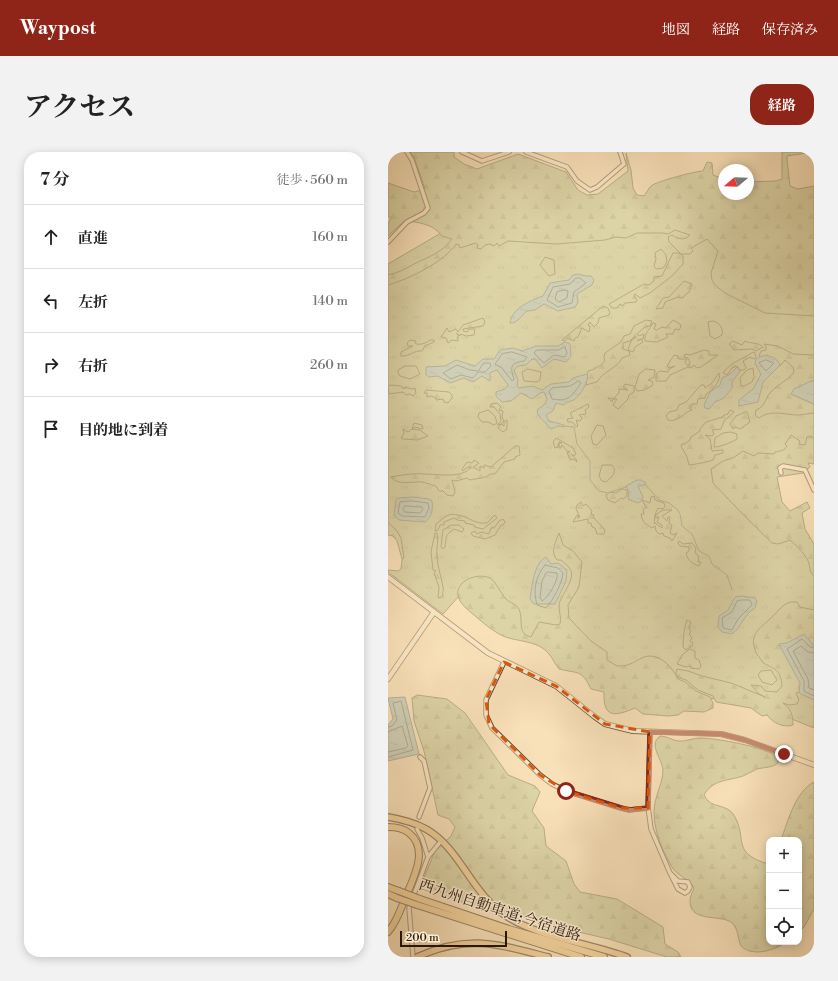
<!DOCTYPE html>
<html lang="ja">
<head>
<meta charset="utf-8">
<style>
	body { margin:0; font-family:"Libre Bodoni","Noto Serif JP",serif; background:#f2f2f2; color:#222 }
	.controls { position:absolute; right:12px; bottom:12px; display:grid; overflow:hidden; border-radius:8px; box-shadow:0 2px 10px #0003 }
	.controls button { width:36px; height:36px; display:grid; place-items:center; padding:0; border:0; border-bottom:1px solid #e0e0e0; background:#fff; color:#222; font:20px sans-serif }
	.compass { position:absolute; left:330px; top:12px; width:36px; height:36px; border-radius:50%; background:#fff; box-shadow:0 2px 10px #0003; rotate:251deg }
	.scale { position:absolute; left:12px; bottom:10px; width:107px; box-sizing:border-box; padding-left:4px; border:2px solid #2a1906; border-top:0; font-size:11px; line-height:14px; white-space:nowrap; color:#2a1906; -webkit-text-stroke:3px #faebd1; paint-order:stroke }
	.stop { position:absolute; width:12px; height:12px; margin:-9px; border:3px solid #8f2418; border-radius:50%; background:#fff }
	.stop.end { background:#8f2418; border-color:#fff; box-shadow:0 1px 4px #0008 }
	.list { margin:0; padding:0; list-style:none }
	h2 { display:flex; justify-content:space-between; align-items:center; height:52px; margin:0; padding:0 16px; font-size:17px }
	h2 small { font-size:13px; font-weight:400; color:#767676 }
	.list li { display:grid; grid-template-columns:26px 1fr auto; gap:12px; align-items:center; box-sizing:border-box; height:64px; padding:0 16px; border-top:1px solid #e0e0e0 }
	.list b { display:block; font-size:15px; white-space:nowrap }
	.list em { font-size:13px; font-style:normal; color:#767676 }
	.icon { flex:none; width:22px; height:22px; fill:none; stroke:currentColor; stroke-width:2; stroke-linecap:round; stroke-linejoin:round }
	.map { position:relative; flex:none; width:426px; height:805px; overflow:hidden; border-radius:16px }
	header { display:flex; align-items:center; gap:24px; box-sizing:border-box; height:56px; padding:0 20px; background:#8f2418; color:#fff }
	header strong { font-size:19px }
	nav { display:flex; gap:22px; margin-inline-start:auto; font-size:14px }
	.intro { display:flex; align-items:center; justify-content:space-between; box-sizing:border-box; height:96px; padding:0 24px }
	h1 { margin:0; font-size:28px }
	.button { padding:10px 18px; border-radius:16px; background:#8f2418; color:#fff; font-size:14px; font-weight:700 }
	main { display:flex; gap:24px; padding:0 24px }
	aside { flex:1; background:#fff; border-radius:16px; box-shadow:0 2px 10px #0003 }
	.map>svg:first-child { display:block }
	.grass { fill:url(#grass-tufts); stroke:#726e4c }
	.forest { fill:url(#forest-firs); stroke:#726e4c }
	.park { fill:#bac391; stroke:#726e4c }
	.water { fill:url(#water-ripples); stroke:#707b6f }
	.lines { fill:none; stroke-linecap:round; stroke-linejoin:round }
	.shore { stroke:#646a5e; stroke-width:1 }
	.stream { stroke:#707b6f; stroke-width:1 }
	.minor-casing { stroke:#5e4b32; stroke-width:5.5 }
	.tertiary-casing { stroke:#5e4b32; stroke-width:6 }
	.trunk-casing { stroke:#2a1906; stroke-width:8 }
	.motorway-casing { stroke:#2a1906; stroke-width:8 }
	.minor { stroke:#faebd1; stroke-width:3.5 }
	.tertiary { stroke:#faebd1; stroke-width:4.5 }
	.trunk { stroke:#ecc07c; stroke-width:5.5 }
	.motorway { stroke:#ecc07c; stroke-width:6 }
	.motorway-bridge-casing { stroke:#2a1906; stroke-width:8; stroke-linecap:butt }
	.motorway-bridge { stroke:#ecc07c; stroke-width:6 }
	.route { stroke:#8f2418; stroke-width:5 }
	.marked { fill:none; stroke:#de560c; stroke-width:3; stroke-dasharray:8 5; stroke-linejoin:round }
	.labels { text-anchor:middle; stroke-width:3; stroke-linejoin:round; paint-order:stroke }
	.street-label { font-size:15px; fill:#2a1906; stroke:#faebd1 }
</style>
</head>
<body>
<header>
<strong>Waypost</strong>
<nav><a>地図</a><a>経路</a><a>保存済み</a></nav>
</header>
<div class="intro"><h1>アクセス</h1><a class="button">経路</a></div>
<main>
<aside>
<h2>7 分<small>徒歩 · 560 m</small></h2>
<ul class="list">
<li><svg class="icon" aria-label="ahead" viewBox="0 0 24 24"><path d="M12 20V5M6 11l6-6 6 6"/></svg><div><b>直進</b></div><em>160 m</em></li>
<li><svg class="icon" aria-label="left" viewBox="0 0 24 24"><path d="M17 20v-9H6M10 6l-5 5 5 5"/></svg><div><b>左折</b></div><em>140 m</em></li>
<li><svg class="icon" aria-label="right" viewBox="0 0 24 24"><path d="M7 20v-9h11M14 6l5 5-5 5"/></svg><div><b>右折</b></div><em>260 m</em></li>
<li><svg class="icon" aria-label="arrive" viewBox="0 0 24 24"><path d="M6 21V4h12l-3 4 3 4H6"/></svg><div><b>目的地に到着</b></div></li>
</ul>
</aside>
<div class="map">
<svg width="426" height="805" viewBox="0 0 426 805">
	<defs>
		<pattern id="grass-tufts" width="24" height="20" patternUnits="userSpaceOnUse"><rect width="24" height="20" fill="#bac391"/><path d="M3 7l-1-3M5 7V3M7 7l1-3M15 17l-1-3M17 17v-4M19 17l1-3" fill="none" stroke="#a0a77c"/></pattern>
		<pattern id="forest-firs" width="22" height="20" patternUnits="userSpaceOnUse"><rect width="22" height="20" fill="#bac391"/><path d="M5 1l3.5 6h-7zM16 11l3.5 6h-7z" fill="#a0a77c"/></pattern>
		<pattern id="water-ripples" width="26" height="14" patternUnits="userSpaceOnUse"><rect width="26" height="14" fill="#9fbcb5"/><path d="M2 4q2-2 4 0t4 0M15 11q2-2 4 0t4 0" fill="none" stroke="#89a19a"/></pattern>
	</defs>
	<rect width="100%" height="100%" fill="#f8e0b8"/>
	<filter id="stains"><feTurbulence type="fractalNoise" baseFrequency=".005" numOctaves="4"/><feColorMatrix values="0 0 0 0 .2 0 0 0 0 .09 0 0 0 0 .02 0 0 0 .5 -.17"/></filter>
	<radialGradient id="worn" r=".72"><stop offset=".6" stop-color="#630" stop-opacity="0"/><stop offset="1" stop-color="#630" stop-opacity=".3"/></radialGradient>
	<path class="grass" d="M300,58L426,141V302L381,316L386,357L426,402V576L347,544L280,552L154,494L71,444L55,462L0,420V418L10,419L13,417L15,399L9,382L0,377V112L58,78Z"/>
	<path class="forest" d="M22,0H66V5L76,12L89,17L130,2L178,20L190,38L199,43L210,42L240,19L238,1L243,18L245,36L249,43L256,44C258,41 261,36 263,34C269,29 308,19 315,19L319,10L324,11L325,23L336,27V42H360V30L388,29L394,27V0H425L399,4V7L402,34L410,37L426,34V164L377,161L337,141L327,133L324,128L323,121L330,99L319,87L303,96L305,99L302,102H293L281,90L280,85L284,83C290,87 297,89 302,83L287,78L280,82L275,81H249L238,86L228,85L217,88L169,92L120,89L111,94L109,91L106,94L102,92L97,93L93,97L89,96L90,93L88,91L72,96L71,93L68,92C56,110 21,127 0,133V123C10,121 17,117 26,112C42,104 52,102 64,87L54,84C45,72 31,70 16,69L0,84V72L3,66L0,64V31L26,40L37,37L26,5Z
		M285,101H291L295,104V112L284,124L262,141L252,146L247,142L246,144L249,148L248,150L237,151L235,154L232,152L229,156H224L221,152L256,132L261,133L266,129V125L274,124Z
		M296,129L304,132L301,140L294,146L290,145L277,150L275,156L268,157L275,146L281,145Z
		M215,154L220,156L222,161L221,163L211,166L210,171L206,175L202,170L200,173L202,174L201,180L194,176L190,185L187,186L186,189L179,186L177,189L174,188Z
		M95,166L97,170L95,174L75,177V179L79,180L81,177H87L86,183L78,184L73,182L72,184L68,181L70,183V189L64,188L60,191L58,186L53,185L59,176L61,180L68,177L70,180L75,173Z
		M258,168L264,169L262,174L257,175L249,182L251,184L256,182L255,187H253L249,189L253,187L255,190L247,195L245,200L240,198L243,189L247,186V184L242,189L235,191V197L241,199L242,203L234,206C230,216 215,219 209,230L198,233L200,219C205,218 213,214 217,209L216,206L217,201L233,190L236,184L242,182L246,174Z
		M285,168L292,172L293,175L291,178L287,177L285,182H278L280,185L269,190L257,189C256,181 262,177 265,171L268,172L266,177L269,178L274,175L278,176Z
		M22,188L28,189L27,191C31,194 38,191 42,188H46V190L37,194L34,199C26,198 21,205 13,204V200L25,194H20L19,191Z
		M345,189L354,193L357,189C362,192 371,190 375,195L368,199L364,197L346,198L341,192Z
		M376,192L390,194L405,202L426,203V229H423L403,242L426,252V261C421,261 416,263 410,263C397,263 383,257 371,266L367,263L368,258C378,254 376,248 382,241C389,232 400,229 406,220L405,215L397,208L392,214L371,204L373,199L378,198V194Z
		M316,198L321,199V203H330L313,215L309,216L306,213L303,216L300,215L282,223L278,229H268V222L272,219L280,220L281,217L287,214L281,216L279,214L286,203L290,204L291,207H299L297,210L300,214L302,210L300,206L296,205L297,202L302,203Z
		M365,200L367,201L368,205L366,207L362,205L355,209L358,216L356,218H352L349,214L344,216L339,223L335,221C344,209 352,209 365,200Z
		M258,217L267,218L266,225L260,228L264,229L265,233L257,238L249,239L247,235L251,222Z
		M331,221C334,228 324,239 318,242L317,246L310,247L309,252H304L302,257L304,258C297,260 292,267 286,268C284,269 282,268 280,268L278,264L281,260L289,258L291,253L298,250L313,233H316L317,236L324,231Z
		M237,232L246,234V240L241,243L240,247L230,257L225,253L229,247H225L224,250L220,246L225,247L231,241V237L240,238L235,235Z
		M2,233L13,234L16,237L17,235L24,237L27,236L28,241L25,244L22,242L18,243L15,240L1,242L0,235Z
		M38,238L61,240L64,243V246L60,251L56,250L55,247L48,248V246L43,244L39,245V241H36Z
		M109,251L113,255L111,258L115,259L114,265L116,269L113,272L116,274V270L119,268V277L115,280L110,276L113,272L109,273L113,269L112,262L106,255H102L103,252Z
		M200,252L201,255L197,258L198,262L191,263L194,266L192,269L188,268L190,274L189,275L184,270H180L179,267L185,266L182,261Z
		M342,258L346,260L336,269L333,277L324,278L326,282L324,284L317,283L322,287L324,299L335,298V301L327,303L325,308C315,311 309,312 301,313L299,305L293,294L294,292H297L302,288L303,285L312,279V277L318,270L334,265L336,263L340,262Z
		M357,260H359L362,270L352,277L348,275L345,277L342,272L348,264Z
		M26,271L34,273L35,277L27,275L24,277L32,278L40,284L29,288L15,287L13,286L16,281L15,277L20,280L24,277Z
		M403,283L412,289L411,292L417,293L419,285L423,284L426,286V312L420,311L422,315L415,321L389,325L394,350L402,359L419,350L422,356L414,361L417,377L426,392V424C420,419 423,413 419,407C416,401 408,393 402,388L390,392L384,391C363,371 344,351 325,331L323,317L335,309L345,306L355,299L366,304L370,301L386,302L387,300C391,299 397,299 399,294L397,292Z
		M168,286L185,296L188,302L186,304L183,302L188,307L189,310L186,307L182,308L179,300H182L179,299L174,293L173,296H171V291H174L171,290L170,295L167,296L165,290Z
		M127,294H131L132,303L127,305V307L116,310L107,322H102C97,327 89,326 82,328L79,326L68,329L64,328L67,340L65,344L59,343L55,339H51L48,334C42,333 36,329 29,330C21,330 9,333 3,325C12,323 28,321 36,322C49,322 75,327 83,315L78,316L75,319L74,317L79,310L84,311L86,308L91,311L85,315L92,319V314L96,316V313L103,315Z
		M234,337L239,338V344L235,347L233,346L227,351L220,348L218,343L222,340L228,341Z
		M266,344L267,348L276,351L277,354L275,357L270,356C266,363 267,366 266,372L267,371L274,376V373L269,370L271,365L267,366V363L275,358H284L274,364L279,369L280,365H282L281,371L284,373L282,381L285,383L289,381L284,389L282,386L276,384L275,381L271,382L268,379L267,374L264,376C257,371 255,372 253,362H256L255,358L258,355L254,348L262,351L263,345Z
		M193,350L195,354L198,352L204,359L203,362L206,363L205,365L217,378L216,382H209L207,376L204,375L203,371H200V367L185,370L189,363L191,364L189,366L192,365L188,357L189,353Z
		M64,362C68,363 73,363 77,365C84,368 89,372 99,371L107,363L109,366L95,377L87,375L86,373L77,371V369L69,368L66,366L56,370V373H52L50,378L47,379L48,372L58,364Z
		M115,367L117,370L115,373H113L107,383L97,387L85,384L83,381L87,379L89,382L93,380L101,382L103,376L107,375L111,369Z
		M0,370L9,379L13,386L16,406L14,407L9,389L5,384L0,383Z
		M63,373H71L76,377L74,380L66,377C57,384 59,381 57,395L55,397L53,395L55,378Z
		M47,381H49C51,388 48,396 49,402C49,413 53,424 55,435C56,439 54,440 55,444L51,446L50,445L51,435L46,421L48,419L45,418L43,400Z
		M171,381L175,393L185,399L194,410L191,435L180,453L181,466L203,489L219,500V508L229,514C233,514 238,514 242,512C248,510 254,504 262,504C275,504 285,517 290,527L297,530L308,539L322,545L325,551V556L316,560L296,559L290,563L280,564L255,562L247,556C226,565 215,566 216,540L203,537C193,517 191,522 171,517C167,512 165,507 161,502C150,488 129,490 115,484C104,479 88,465 78,456C51,431 98,414 107,431C110,436 114,441 117,446C122,452 130,451 132,460C135,471 129,481 143,485L151,470L168,473L172,472C174,464 169,456 172,449C175,442 188,425 182,417C180,413 176,411 173,408H169C162,399 167,392 171,381Z
		M291,389L295,392L304,391L308,396L307,400L311,405L310,410H313L311,414C305,412 300,409 298,401L301,399V395L292,394L290,391Z
		M403,450H409L412,455L426,458V496L413,540L408,541L411,548L409,552L401,553L395,551C403,557 405,563 405,573C395,576 385,571 379,563L374,564L363,556L328,550L325,544L310,538L298,528L290,525L288,521L289,517L300,519L314,524L343,531L377,545L371,542L363,533L373,534L377,539L389,540L394,534C393,518 387,517 375,511C373,506 368,503 367,498C361,481 374,475 384,465C391,459 394,452 403,450Z
		M299,468L303,470L301,476L303,480L301,482L304,486L302,489L305,491L304,494L298,498L295,495C295,486 296,476 299,468Z
		M302,497L307,499V506L311,508L313,514L311,517L303,516L302,514L298,515L289,512L295,502Z
		M29,543L59,547L77,561L120,623L147,634L152,640L144,659L156,676L158,694L178,709L186,732L192,740L229,747L275,775L277,792L290,800L293,805H279L221,787L151,771L139,764L70,749L36,732L35,728L47,699L63,684L67,675L61,667L50,663L36,599L26,569L24,546Z
		M272,584C279,584 284,588 290,589C297,590 305,586 312,586C327,586 380,595 390,606V611C384,616 377,615 369,617C364,619 360,622 355,624C340,629 325,627 316,643C322,658 340,650 347,665C359,687 344,700 377,711L381,710V790H398C386,799 364,805 353,794C349,786 351,774 341,769C329,763 301,770 302,748C302,744 305,740 306,736C302,727 289,724 284,715C273,697 263,672 267,651C269,640 275,629 275,618C274,606 260,593 272,584Z
		M426,630V757L416,775L411,780V688H393C400,669 407,640 426,630Z"/>
	<path class="park" d="M273,97L278,103L279,110L275,116L268,117L266,114L268,107L267,101Z
		M157,105L166,108L167,122L161,124L152,113Z
		M325,169C331,170 336,177 334,183L327,187L322,184L320,170Z
		M17,214H28L32,222L22,227L12,224L10,221V218Z
		M365,216L366,225L364,230L356,234H353L352,226L359,218Z
		M140,217L153,220L152,228L149,230L136,229L134,220Z
		M100,258L107,264L109,271L106,273L100,270H94L90,265L91,261Z
		M209,273L215,274L218,283L209,293L205,292L203,284Z
		M343,280L349,282V287C344,290 333,295 326,295L327,286L335,281Z
		M214,313H224C230,321 224,324 218,330L214,329L211,324Z
		M383,518L389,528L384,533L374,530L370,523L373,519Z"/>
	<path class="water" d="M190,122L197,124H203L206,128L204,133L189,142L190,150L187,155L170,159L156,152L147,158L139,159C134,163 129,172 122,171C124,156 142,149 155,144L162,131L181,128L185,123Z
		M177,190L182,192L183,204L178,210L166,207L154,216L148,208L144,207L138,213L130,214L126,218L130,228L129,234L131,236L145,234L154,238L163,232L181,230L185,226L199,222C202,227 193,243 187,247C183,250 179,249 176,253L168,251L165,259L158,263L161,269L176,273V275L170,274L163,277L150,263L149,258L157,252L159,247L156,240L152,241L144,247L133,241L123,249L114,250L108,244V240L117,237L120,233L109,218L102,221V229L94,224L85,230L76,226L62,231L50,224L41,225L38,223V215L57,214L68,208L87,214L95,207H106L112,198L125,196L135,199L148,194H170Z
		M374,204C381,203 389,205 392,213L375,230L370,250L351,254V248L365,237L373,222L367,212L368,207Z
		M349,215L352,219L344,230V236L336,246L327,250L321,257L317,256L316,253L322,240L332,233L334,226L342,222Z
		M423,229H426V252L403,242L406,237Z
		M249,328H253L258,331L257,333L250,334L255,345L253,349L250,351L240,347L241,340L238,334Z
		M25,345L41,347L44,349C45,357 44,365 37,370L11,368L6,363L8,348L10,346Z
		M158,405L163,412L170,411L179,418L178,429L167,452H146L142,447C144,435 146,410 158,405Z
		M354,444L367,446L369,449L367,456C356,462 353,476 344,482L334,480L330,475L331,464L340,458L347,445Z
		M416,482L426,494V548L411,541L412,531L391,492L399,491Z
		M17,545L31,602L0,609V573L5,567L0,546Z"/>
	<g class="lines">
		<path class="shore" d="M188,126H192L198,131L186,140L184,151L170,155L159,148L165,135L182,132Z
			M177,138L180,139L179,146L171,150L167,147L169,140Z
			M177,195L179,201L177,205L166,203L156,211L146,201L149,198H170Z
			M124,200L139,205L136,209C122,211 122,215 126,227L124,229L114,216L107,212L114,202Z
			M378,208L386,211L378,219L371,211Z
			M96,211H102L103,214L97,220H90L85,226L73,223L63,227L55,221L69,213L82,218L90,219Z
			M191,229L193,231C184,244 181,250 164,247L161,239L164,236L182,234Z
			M25,349L40,351L41,356L37,365L14,364L10,361L12,350Z
			M17,354L33,355L35,357L32,361L17,360L15,358Z
			M157,413L170,416L175,421C174,432 165,448 158,456L149,453C145,439 147,425 157,413Z
			M160,420L169,421C171,428 160,446 154,449L152,445L154,429L158,421Z
			M354,448H362L364,453L350,467L344,478L335,476L334,466L344,460L349,449Z
			M426,496L422,495L414,487L399,497L416,529V539L426,544
			M426,501L420,500L413,494L405,499L420,527L421,536L426,538
			M0,575L4,574L9,568L5,551L13,549L25,598L0,605
			M0,580L14,574L20,594L18,596L0,600"/>
		<path class="stream" d="M176,274L186,275L189,292L202,309V328L211,339L220,341L238,335
			M257,332L271,348L281,351L290,358L292,362L294,374L304,382L311,399L321,404L324,412L339,423L344,438"/>
		<g class="minor-casing">
			<path id="minor" d="M74,0L94,9L121,0
				M138,0L179,15L189,29L202,38L209,35L236,12L232,0
				M0,90L19,70L36,61L40,56L24,8L19,0
				M393,321L392,316L395,314L417,318L426,338
				M116,510L98,548V563L104,576L152,623L164,632L178,639L233,656L241,658L260,656
				M262,580L260,655L263,677L282,721L290,729L300,730L302,735L300,739L297,741L290,737L282,721
				M31,665L42,636L36,609L32,605
				M29,677L34,686L40,705
				M25,805L21,756L40,705L53,689"/>
		</g>
		<g class="tertiary-casing">
			<path id="tertiary" d="M0,425L100,501L168,534L207,565L217,572L245,579L333,582L357,588L426,613
				M0,527L46,460"/>
		</g>
		<g class="trunk-casing">
			<path id="trunk" d="M0,665C12,667 27,671 38,677C72,696 83,741 118,764C148,784 203,792 239,805
				M29,805C80,782 109,792 160,805"/>
		</g>
		<g class="motorway-casing">
			<path id="motorway" d="M0,675C7,675 15,676 21,681C41,697 26,725 18,744C13,756 9,770 0,780
				M0,735L11,739
				M0,742L9,746
				M32,747L121,777L216,805
				M29,753L193,805"/>
		</g>
		<use href="#minor" class="minor"/>
		<use href="#tertiary" class="tertiary"/>
		<use href="#trunk" class="trunk"/>
		<use href="#motorway" class="motorway"/>
		<g class="motorway-bridge-casing">
			<path id="motorway-bridge" d="M11,739L32,747
				M9,746L29,753"/>
		</g>
		<use href="#motorway-bridge" class="motorway-bridge"/>
	</g>
	<g class="lines">
		<path class="route" d="M178,639L233,656L241,658L260,656L262,580L333,582L357,588L396,602"/>
	</g>
	<path d="M0 0H426V805H0ZM116,510L168,534L217,572L262,580L260,656H233L178,639L152,623L101,572L98,548Z" fill="#f8e0b8" fill-opacity=".55" fill-rule="evenodd"/>
	<path class="marked" d="M116,510L168,534L217,572L262,580L260,656H233L178,639L152,623L101,572L98,548Z"/>
	<g class="labels">
		<g class="street-label">
			<text transform="translate(112 758) rotate(18)" y="5">西九州自動車道;今宿道路</text>
		</g>
	</g>
	<rect width="100%" height="100%" filter="url(#stains)"/>
	<rect width="100%" height="100%" fill="url(#worn)"/>
</svg>
<div class="controls">
<button>+</button>
<button>−</button>
<button><svg class="icon" aria-label="locate" viewBox="0 0 24 24"><circle cx="12" cy="12" r="6"/><path d="M12 2v4M12 18v4M2 12h4M18 12h4"/></svg></button>
</div>
<svg class="compass" viewBox="-18 -18 36 36"><path d="M0-13l5 13h-10z" fill="#e53935"/><path d="M0 13l5-13h-10z" fill="#767676"/></svg>
<div class="scale">200 m</div>
<div class="stop" style="left:178px;top:639px"></div>
<div class="stop end" style="left:396px;top:602px"></div>
</div>
</main>
</body>
</html>
